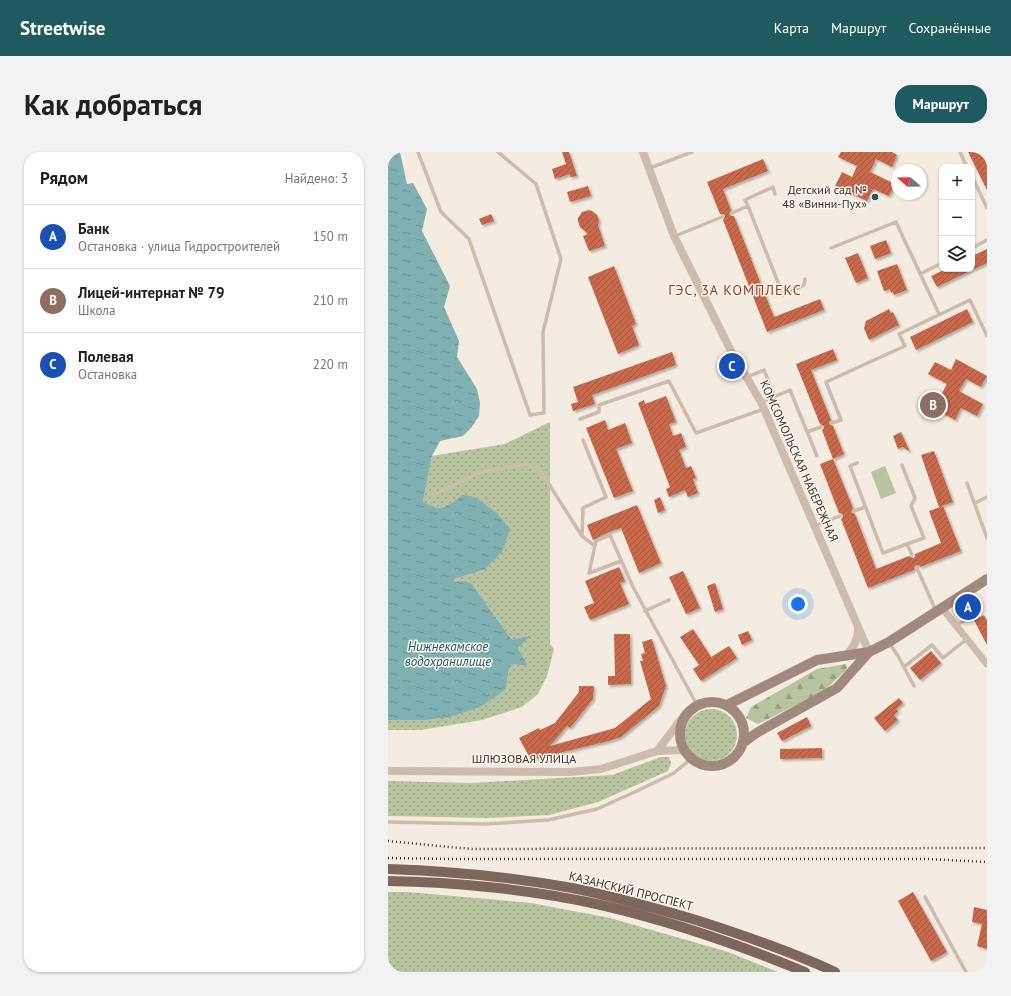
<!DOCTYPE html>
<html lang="ru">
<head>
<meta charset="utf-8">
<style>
	body { margin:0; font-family:"PT Sans",sans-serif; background:#f2f2f2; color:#202124 }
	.controls { position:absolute; right:12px; top:12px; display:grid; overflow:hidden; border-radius:8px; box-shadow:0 1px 3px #0004 }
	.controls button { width:36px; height:36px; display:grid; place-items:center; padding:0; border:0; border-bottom:1px solid #e0e0e0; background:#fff; color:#202124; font:20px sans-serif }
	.compass { position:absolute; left:503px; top:12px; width:36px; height:36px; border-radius:50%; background:#fff; box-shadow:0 1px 3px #0004; rotate:290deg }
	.you { position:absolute; left:410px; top:452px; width:14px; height:14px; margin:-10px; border:3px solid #fff; border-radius:50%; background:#1a73e8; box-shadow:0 0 0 6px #1a73e833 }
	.badge { display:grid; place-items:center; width:26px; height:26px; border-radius:50%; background:#1f5a5e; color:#fff; font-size:13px; font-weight:700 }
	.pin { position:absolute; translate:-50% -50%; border:2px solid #fff; box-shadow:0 1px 4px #0006 }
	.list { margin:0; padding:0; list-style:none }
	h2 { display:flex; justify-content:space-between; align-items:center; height:52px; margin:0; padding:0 16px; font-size:17px }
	h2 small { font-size:13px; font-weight:400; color:#757577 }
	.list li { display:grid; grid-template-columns:26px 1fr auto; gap:12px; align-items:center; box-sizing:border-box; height:64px; padding:0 16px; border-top:1px solid #e0e0e0 }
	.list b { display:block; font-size:15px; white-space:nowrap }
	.list p { margin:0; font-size:13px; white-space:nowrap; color:#757577 }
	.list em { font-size:13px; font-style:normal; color:#757577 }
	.icon { flex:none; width:22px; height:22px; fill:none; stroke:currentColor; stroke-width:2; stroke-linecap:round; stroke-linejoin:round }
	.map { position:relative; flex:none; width:599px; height:820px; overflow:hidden; border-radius:16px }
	header { display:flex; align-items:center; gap:24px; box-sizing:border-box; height:56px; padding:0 20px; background:#1f5a5e; color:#fff }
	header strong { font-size:19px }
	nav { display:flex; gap:22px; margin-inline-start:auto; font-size:14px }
	.intro { display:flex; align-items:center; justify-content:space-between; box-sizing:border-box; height:96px; padding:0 24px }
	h1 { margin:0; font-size:28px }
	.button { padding:10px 18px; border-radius:16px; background:#1f5a5e; color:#fff; font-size:14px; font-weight:700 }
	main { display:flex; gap:24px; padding:0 24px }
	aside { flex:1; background:#fff; border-radius:16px; box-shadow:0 1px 3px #0004 }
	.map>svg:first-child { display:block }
	.grass { fill:url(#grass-dots) }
	.forest { fill:url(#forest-firs) }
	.green { fill:#b8c4a0 }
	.water { fill:url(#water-ripples) }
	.building { fill:url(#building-hatch); filter:url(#shadow) }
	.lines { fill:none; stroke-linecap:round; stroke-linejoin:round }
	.service { stroke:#cdbbac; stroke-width:3.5 }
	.minor { stroke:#cdbbac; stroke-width:7 }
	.tertiary { stroke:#cdbbac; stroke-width:8 }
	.secondary { stroke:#a18a7d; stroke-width:10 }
	.primary { stroke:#7d675c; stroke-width:10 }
	.rail { stroke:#3b302b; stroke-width:2.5; stroke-dasharray:1 3; stroke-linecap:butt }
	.poi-dot { fill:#1f5a5e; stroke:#fbf5ee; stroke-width:1.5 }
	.labels { text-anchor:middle; stroke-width:3; stroke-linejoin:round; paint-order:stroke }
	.poi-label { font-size:12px; fill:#3b302b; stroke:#fbf5ee; text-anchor:end }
	.street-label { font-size:12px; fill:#3b302b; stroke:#fbf5ee }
	.water-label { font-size:13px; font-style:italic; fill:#1f5a5e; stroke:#fbf5ee }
	.quarter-label { font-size:14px; letter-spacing:1px; fill:#8c3b22; stroke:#fbf5ee }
</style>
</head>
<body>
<header>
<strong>Streetwise</strong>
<nav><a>Карта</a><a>Маршрут</a><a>Сохранённые</a></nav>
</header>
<div class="intro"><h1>Как добраться</h1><a class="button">Маршрут</a></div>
<main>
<aside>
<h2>Рядом<small>Найдено: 3</small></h2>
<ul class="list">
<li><span class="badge" style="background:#1a4fb4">A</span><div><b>Банк</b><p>Остановка · улица Гидростроителей</p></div><em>150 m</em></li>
<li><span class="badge" style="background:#8d6e63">B</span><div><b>Лицей-интернат № 79</b><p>Школа</p></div><em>210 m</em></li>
<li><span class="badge" style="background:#1a4fb4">C</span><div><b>Полевая</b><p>Остановка</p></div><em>220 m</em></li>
</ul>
</aside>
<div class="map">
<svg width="599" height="820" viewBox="0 0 599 820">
	<defs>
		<pattern id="grass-dots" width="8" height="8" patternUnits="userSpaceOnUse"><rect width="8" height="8" fill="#b8c4a0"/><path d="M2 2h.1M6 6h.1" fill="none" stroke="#97a083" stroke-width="1.8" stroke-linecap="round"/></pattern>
		<pattern id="forest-firs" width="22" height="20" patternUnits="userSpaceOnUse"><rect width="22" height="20" fill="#b8c4a0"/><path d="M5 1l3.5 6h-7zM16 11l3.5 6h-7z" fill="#97a083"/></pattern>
		<pattern id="water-ripples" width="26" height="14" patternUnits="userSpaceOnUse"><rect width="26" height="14" fill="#7fb0b2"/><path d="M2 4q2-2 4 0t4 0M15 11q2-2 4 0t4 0" fill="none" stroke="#699091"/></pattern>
		<pattern id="building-hatch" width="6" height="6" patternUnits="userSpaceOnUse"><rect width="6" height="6" fill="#c8694b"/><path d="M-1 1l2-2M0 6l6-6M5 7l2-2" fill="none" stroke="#a4573f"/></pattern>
		<filter id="shadow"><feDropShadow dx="2" dy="2" stdDeviation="1" flood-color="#0004"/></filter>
	</defs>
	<rect width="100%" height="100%" fill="#f4ebe1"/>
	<path class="grass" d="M162,270V492L166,497L159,524L150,542L134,555L94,568L33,578H0V568H37L118,537L121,517L125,512L140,514L130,496L142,483L124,488L84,432L66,430V427L96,418L57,356L44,355L35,350L44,304L117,292Z
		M297 583a26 26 0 1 1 52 0a26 26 0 1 1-52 0Z
		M273,605H281L283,611L280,619L210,650L161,663L99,666L0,664V629L83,631L224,623Z
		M0,740H20L143,751L222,766L340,800L390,820H0Z"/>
	<path class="forest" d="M458,512L459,517L436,539L370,572L358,566L363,555L429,517Z"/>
	<path class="green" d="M497,314L508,341L493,347L483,320Z"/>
	<path class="water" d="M0,0H12L19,32L25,31L39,57L34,79L62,134L56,155L71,189L69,205L89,237L92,251L91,264L83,276L75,284L52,289L44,304L35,350C55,361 58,355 75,343L87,345L110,362L122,377L114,400L96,418L66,427V430L75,429L84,432L124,488L143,483L130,496L140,514L125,512L121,517L118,537L92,555L61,565L37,568H0Z"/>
	<path class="building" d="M174,0H181L189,24L182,25V22L167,27L164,17L178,12Z
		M453,0H504L509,3L504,15L488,7L482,20L507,32L501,44L485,37L479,49L447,34L454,20L464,25L469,14L450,5Z
		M580,0H594L599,9V38Z
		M375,7L380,19L335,37L343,58L341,62L343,64H346L386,165L432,147L436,158L379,180L335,68L337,64L336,62H332L319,30Z
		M200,34L203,44L182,50L179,40Z
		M201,58L204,59L209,63L211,69L210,73L217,94L201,99L195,84L200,82L192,75L190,69V66L194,60Z
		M103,62L106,69L94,73L91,67Z
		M498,88L503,101L487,107L482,94Z
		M599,97V111L549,135L543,124L558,117H584V104Z
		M470,101L480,126L468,131L457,106Z
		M509,112L519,138L506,143L505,140L503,141L502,137L496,139L489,119Z
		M226,114L248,172L244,174L251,193L230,202L200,125Z
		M501,157L503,161L505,160L511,173L481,188L476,176L478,169Z
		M579,157L585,170L528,198L522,185Z
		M445,197L449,208L423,218L443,268L441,270V272L445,274L456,302L445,307L434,278L436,276V274L432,272L408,212Z
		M284,200L288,213L204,243L207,252L185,259L183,252L190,250L185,235Z
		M568,207L599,224L593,235L578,227L571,239L595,252L589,264L573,256L567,268L536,251L543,238L553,243L559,232L540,222L547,210L563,218Z
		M278,244L288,270L281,272L285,284L293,281L298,295L291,298L298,316L303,314L308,326L305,327L310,341L300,345L297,338L281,345L278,337L282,335L250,251L256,248L257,252Z
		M217,268L220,278L237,271L244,291L228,297L245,339L226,346L198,276Z
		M513,280L522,300L515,295L510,297L505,284Z
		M546,299L565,350L551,355L533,303Z
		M445,307L465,356L463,360L467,362L488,417L521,404L525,406L527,405V402L553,391L541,359L555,354L573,399L532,415L531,413H528L526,415V418L480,436L453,367L455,365V362L451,361L432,312Z
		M272,345L277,358L270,361L266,348Z
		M249,353L273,411L251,421L233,376L221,380L205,388L199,373Z
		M231,415L237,429L232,431L241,452L202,468L196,455L206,451L197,429Z
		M295,419L312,456L298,462L281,425Z
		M327,431L335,457L327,460L319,434Z
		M596,463L599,469V493L586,468Z
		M305,477L323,505L341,494L349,506L313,529L305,517L311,513L292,485Z
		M360,479L364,488L354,493L350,483Z
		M226,482H242L243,532L220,533V524H227Z
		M264,487L278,534L271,554L233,585L221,589L150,606H142L131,586L151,576L152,578L167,571L191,540V534H206L205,547L182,576L179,574L162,594L227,576L263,547L252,509H255L253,502L257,501L254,490Z
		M543,499L553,511L532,528L522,516Z
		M511,546L515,551L508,557L510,559L506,563L510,568L497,579L486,566Z
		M419,565L423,574L394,589L389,581Z
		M434,596V606L392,607V597Z
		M525,740L559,800L543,809L510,749Z
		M586,755L599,758V797L589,794L594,772L584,770Z"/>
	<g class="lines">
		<path class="service" d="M30,0L53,60L81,87L142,263L156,261L155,180L173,107L148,32L110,0
			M572,0L579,15
			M262,16L304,0
			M584,24L599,56
			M360,54L357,48L385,35L387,42
			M344,61L360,54L395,143L416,133L417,127
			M287,84L334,65
			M443,96L508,70L551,162
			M584,96L599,88
			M532,122L554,111
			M359,225L376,218L387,245
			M374,250L402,238L429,304
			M192,267L211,260V253L281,229L308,281L376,257
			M444,271L453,268L438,230L517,194L511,182L582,148L599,184
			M419,280L433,275
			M195,288L218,345L195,356L194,384L207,394
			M469,311L462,314L495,401L519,392L524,403
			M514,313L527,346L523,354L536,386L519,392
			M579,331L599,386
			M45,343L93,320L139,312L152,318L194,384
			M587,351L599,345
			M466,359L477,355
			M427,374L452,364
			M233,409L201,421L208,389L222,383L245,435L309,553
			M529,416L548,459
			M257,459L281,448
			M568,473L585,465
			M502,492L510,504L526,534
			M516,515L544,493L555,506L579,487
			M0,670L98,672L160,668L209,657L249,639L286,621L303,607
			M537,745L578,820"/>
		<path class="minor" d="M554,456L599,512"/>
		<path class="tertiary" d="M255,0L286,84L343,199L373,250L481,500
			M457,504C466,496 470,488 470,477
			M269,599L298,561
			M0,619L183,620L213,617L269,599L296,598"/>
		<path class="secondary" d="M292 582a32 32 0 1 1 64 0a32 32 0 1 1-64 0Z
			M339,553L429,508L481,500L501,490L599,427
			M356,590L370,580L449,536L481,500"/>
		<path class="primary" d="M0,717C61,719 124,725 184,736C226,744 267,756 308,768C355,783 402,799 447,820
			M0,729C68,730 147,738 213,753C282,769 352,793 417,820"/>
		<path class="rail" d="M0,689L72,696L85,697L599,696
			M0,706L61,707H540L599,710"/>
	</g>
	<circle class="poi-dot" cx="487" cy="45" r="4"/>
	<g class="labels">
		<g class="poi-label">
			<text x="479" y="42">Детский сад №<tspan x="479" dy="14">48 «Винни-Пух»</tspan></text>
		</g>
		<g class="street-label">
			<text transform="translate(411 309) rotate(66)" y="4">КОМСОМОЛЬСКАЯ НАБЕРЕЖНАЯ</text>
			<text x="136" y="611">ШЛЮЗОВАЯ УЛИЦА</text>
			<text transform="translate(243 739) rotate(14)" y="4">КАЗАНСКИЙ ПРОСПЕКТ</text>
		</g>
		<g class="water-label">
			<text x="60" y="499">Нижнекамское<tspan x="60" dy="15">водохранилище</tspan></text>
		</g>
		<g class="quarter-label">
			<text x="347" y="143">ГЭС, 3А КОМПЛЕКС</text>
		</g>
	</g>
</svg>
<div class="controls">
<button>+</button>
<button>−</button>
<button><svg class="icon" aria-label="layers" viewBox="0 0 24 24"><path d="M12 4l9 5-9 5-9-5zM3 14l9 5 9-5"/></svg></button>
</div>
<svg class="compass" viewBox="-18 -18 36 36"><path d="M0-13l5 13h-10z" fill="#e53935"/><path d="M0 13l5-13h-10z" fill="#757577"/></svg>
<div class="you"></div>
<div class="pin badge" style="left:580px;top:455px;background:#1a4fb4">A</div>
<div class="pin badge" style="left:545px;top:253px;background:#8d6e63">B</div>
<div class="pin badge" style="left:344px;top:214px;background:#1a4fb4">C</div>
</div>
</main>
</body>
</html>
